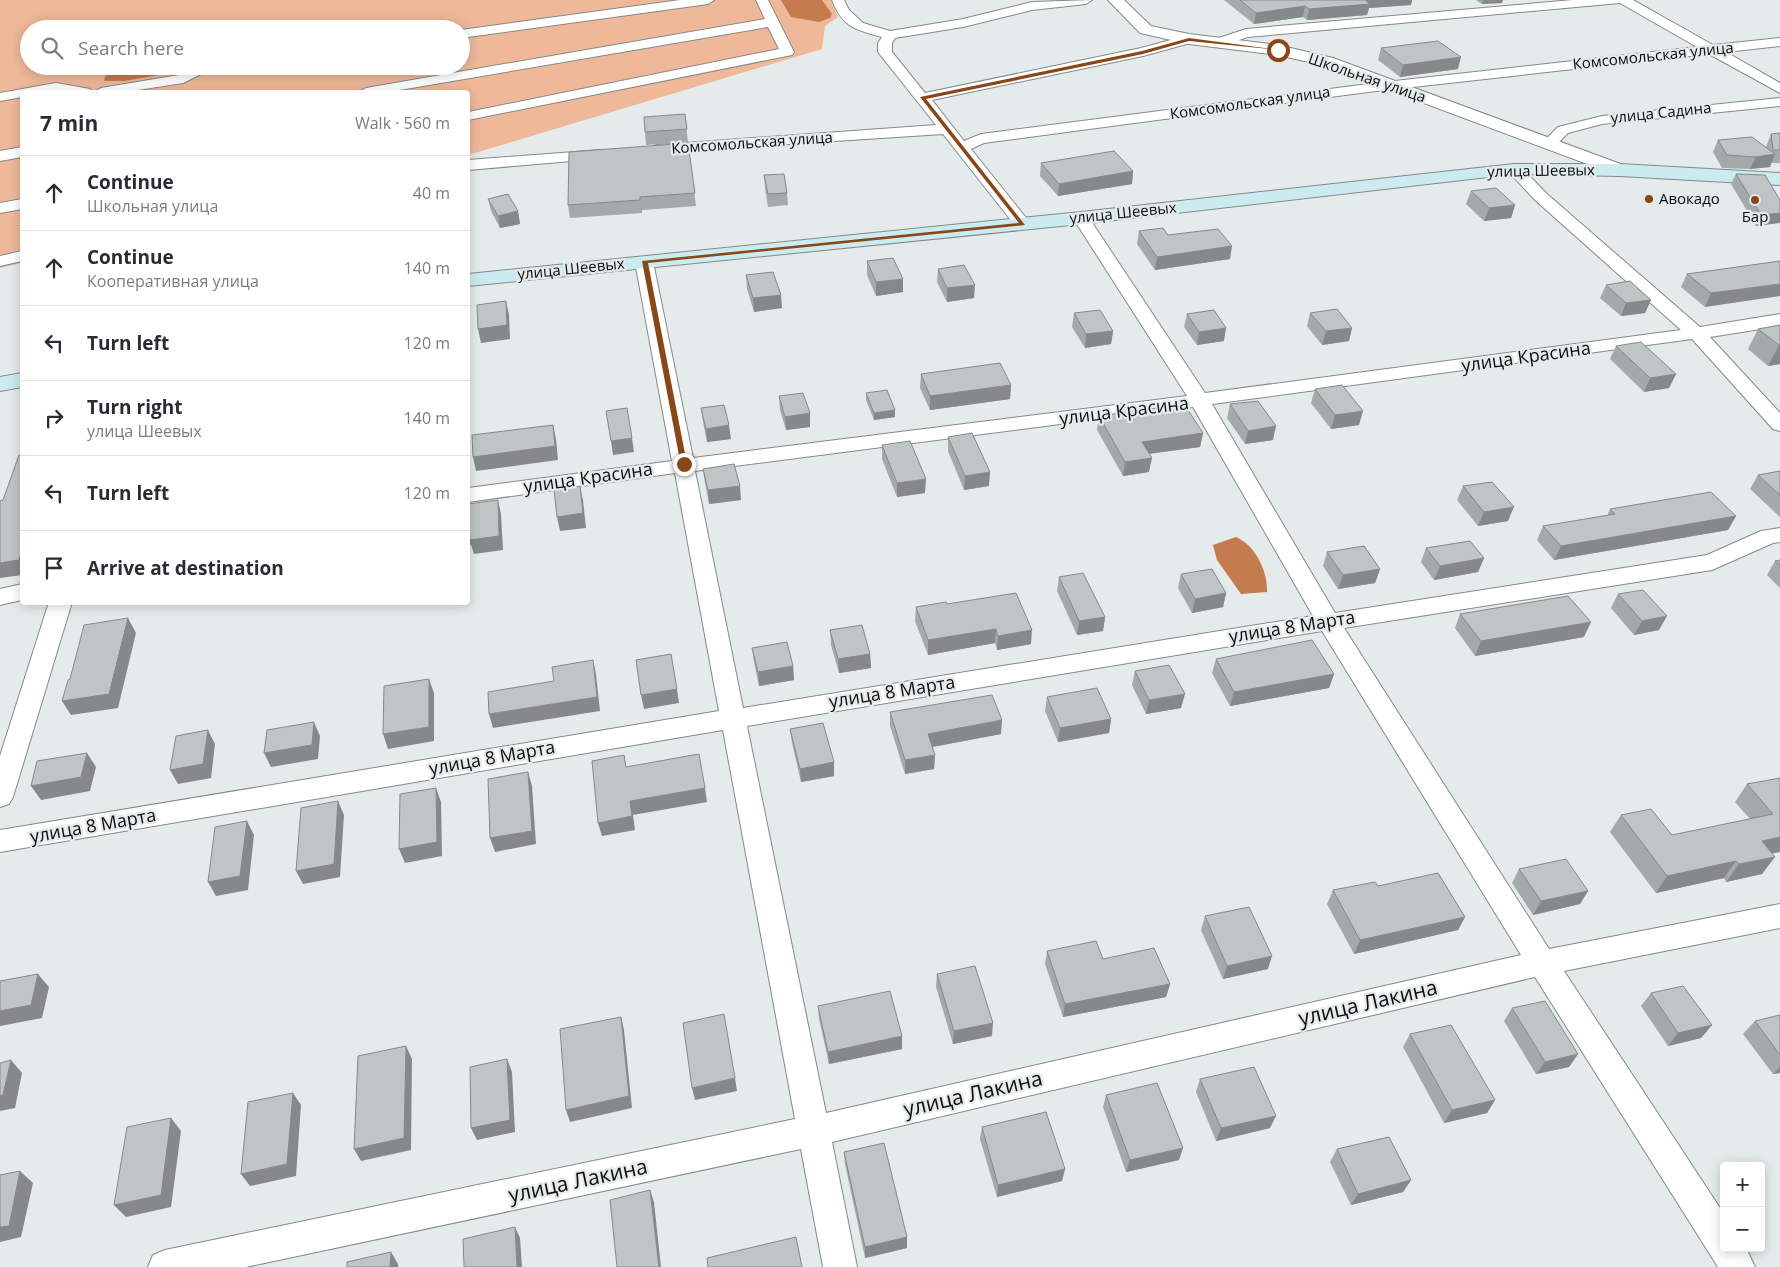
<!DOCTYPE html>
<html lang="en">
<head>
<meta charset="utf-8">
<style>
	body { margin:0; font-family:"Open Sans",sans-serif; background:#f7f7f7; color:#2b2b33 }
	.controls { position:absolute; right:15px; bottom:15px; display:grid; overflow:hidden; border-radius:5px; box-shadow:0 2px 12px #0003 }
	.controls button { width:45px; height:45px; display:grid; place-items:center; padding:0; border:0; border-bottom:1px solid #e1e1e2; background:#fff; color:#2b2b33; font:25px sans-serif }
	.stop { position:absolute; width:15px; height:15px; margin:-11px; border:4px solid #894616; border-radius:50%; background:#fff }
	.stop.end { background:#894616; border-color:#fff; box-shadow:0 1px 5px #0008 }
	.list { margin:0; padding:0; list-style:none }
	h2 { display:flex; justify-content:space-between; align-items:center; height:65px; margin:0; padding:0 20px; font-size:21px }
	h2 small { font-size:16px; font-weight:400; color:#7c7c81 }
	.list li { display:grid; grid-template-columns:32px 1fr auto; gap:15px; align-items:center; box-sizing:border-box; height:75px; padding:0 20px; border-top:1px solid #e1e1e2 }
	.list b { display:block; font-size:19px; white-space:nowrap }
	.list p { margin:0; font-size:16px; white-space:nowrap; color:#7c7c81 }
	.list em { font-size:16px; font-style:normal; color:#7c7c81 }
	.icon { flex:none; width:28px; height:28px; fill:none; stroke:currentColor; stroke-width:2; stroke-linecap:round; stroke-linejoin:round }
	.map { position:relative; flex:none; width:1780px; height:1267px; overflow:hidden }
	.search { position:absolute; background:#fff; box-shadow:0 2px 12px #0003; left:20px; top:20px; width:450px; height:55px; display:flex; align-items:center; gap:12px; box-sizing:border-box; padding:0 18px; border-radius:28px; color:#7c7c81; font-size:19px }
	.panel { position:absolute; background:#fff; box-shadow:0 2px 12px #0003; left:20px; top:90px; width:450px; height:515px; border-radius:5px }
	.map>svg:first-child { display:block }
	.green { fill:#eeb899; fill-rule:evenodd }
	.water { fill:#c47b4d }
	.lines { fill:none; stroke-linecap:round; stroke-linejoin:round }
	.minor-casing { stroke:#848989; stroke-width:2 }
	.tertiary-casing { stroke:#848989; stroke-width:2 }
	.secondary-casing { stroke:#848989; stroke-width:2 }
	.minor { fill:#fff; fill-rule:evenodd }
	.tertiary { fill:#fff; fill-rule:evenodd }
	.secondary { fill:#cbebf0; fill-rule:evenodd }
	.wall { fill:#a4a9a9 }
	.shaded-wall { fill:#86898a }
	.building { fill:#bfc4c5; stroke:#86898a }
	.route { fill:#894616 }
	.poi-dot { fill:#894616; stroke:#e5eaeb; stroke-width:2 }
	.labels { text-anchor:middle; stroke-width:4.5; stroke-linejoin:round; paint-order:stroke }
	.far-street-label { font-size:15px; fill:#0b0d0d; stroke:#e5eaeb }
	.far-poi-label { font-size:15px; fill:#0b0d0d; stroke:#e5eaeb; text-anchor:start }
	.street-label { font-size:18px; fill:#0b0d0d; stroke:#e5eaeb }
	.near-street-label { font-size:21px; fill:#0b0d0d; stroke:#e5eaeb }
</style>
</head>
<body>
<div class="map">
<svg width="1780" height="1267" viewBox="0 0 1780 1267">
	<rect width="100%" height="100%" fill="#e5eaeb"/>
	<path class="green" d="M0,0H831L838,17L825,26L822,49L468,155V92H22V263L0,268ZM29,29H461V66H29Z"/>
	<path class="water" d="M781,0H822L832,14L830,18L819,22L791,17Z
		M108,66H171V73L124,81H104Z
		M1236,537C1255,545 1268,571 1267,592L1241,594L1217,560L1213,545Z"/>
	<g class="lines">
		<g class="minor-casing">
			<path id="minor" d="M680,0H714L708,4L461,38V30Z
				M756,0H768L794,52L792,55L468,120V112L779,49L768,27L388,92H359L366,88L765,19Z
				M832,0H844L849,10L863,23L890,31L963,19L1032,2L1092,0L1086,4L1032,10L963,27L895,38L892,43V52L925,93L1141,48L1189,35L1196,39L1194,42L1143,56L932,100L964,141L981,134L1368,84L1697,47L1620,3L1248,37L1218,47L1211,43L1213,40L1246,29L1573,0H1633L1713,45L1780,38V46L1726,52L1780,83V93L1709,54L1368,92L984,143L971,149L1031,224L1029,228H1017L943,134L652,153L649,150L652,147L657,145L936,125L878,52V43L882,37C856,30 842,27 832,0Z
				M195,66H230L228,69L201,74L183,83L125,92H94L101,88L179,75Z
				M56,83L90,89L92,92H22V97L0,101V93Z
				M1780,98V106L1602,124L1568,133L1554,147H1544L1541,144L1558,127L1602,116Z
				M22,147V157L0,161V151Z
				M601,150L607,152L609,155L607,158L468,170V160Z
				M1514,164L1520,166L1547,194L1700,327L1780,314V326L1710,337L1780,413V431L1773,429L1692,339L1212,404L1335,613L1707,555L1761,531L1780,528V542L1773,543L1712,570L1344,628L1549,949L1780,904V928L1564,971L1724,1214V1248H1746L1755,1267H1718L1535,977L832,1142L857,1267H823L801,1149L246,1267H148L153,1255L165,1250L795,1119L723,730L0,852V830L719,711L675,473L468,502V488L672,461L635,262L638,258H650L653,262L693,458L1187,396L1073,218L1075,214H1087L1089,218L1205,393L1681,330L1535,200L1506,169ZM1193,407L1313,616L743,708L695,471ZM1322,631L1521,955L826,1113L747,726Z
				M22,199V209L0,213V203Z
				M22,251V261L0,266V256Z
				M22,584V600L0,605V589Z
				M49,602H72L13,797L9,804L0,807V756Z"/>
		</g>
		<g class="tertiary-casing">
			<path id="tertiary" d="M1108,0H1124L1151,26L1189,34L1278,45L1333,58L1626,166L1629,170L1626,174H1614L1322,65L1278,55L1189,44L1140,33Z"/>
		</g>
		<g class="secondary-casing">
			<path id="secondary" d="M1514,164H1620L1780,173V185L1620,176L1514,174L1081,224L468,286V274L1081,212Z
				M22,373V387L0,391V377Z"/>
		</g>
		<use href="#minor" class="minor"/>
		<use href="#tertiary" class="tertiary"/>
		<use href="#secondary" class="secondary"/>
	</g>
	<path class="wall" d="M1224,0H1412L1411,5L1369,8L1367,15L1307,20L1303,17L1254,24Z
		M1476,0H1503L1502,3L1482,4Z
		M1381,48L1458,69L1400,77L1378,60Z
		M685,114L688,142L646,145L645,132Z
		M1780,133V163H1771L1770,167L1750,169L1722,168L1713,152L1718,140L1766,147L1771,134Z
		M688,143L696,206L642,210V213L570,218L568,205Z
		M1041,163L1133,171L1132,184L1058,196L1040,176Z
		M1736,174L1780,200L1756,226L1731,184Z
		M764,175L787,193L788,205L768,207L765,188Z
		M1471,191L1515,205L1511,218L1484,221L1466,204Z
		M488,199L518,211L520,224L500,228L491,211Z
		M1139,231L1168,235L1230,259L1155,270L1137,244Z
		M867,261L903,279V292L876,296L867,275Z
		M1780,261L1705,307L1681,287L1687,274Z
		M938,269L974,298L947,302L937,282Z
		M746,275L782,308L754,312L747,289Z
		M1606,285L1651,300L1645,313L1621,316L1600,298Z
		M1074,313L1113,331L1111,344L1085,348L1072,327Z
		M1310,313L1352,328L1349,341L1322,345L1307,326Z
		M1187,314L1224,341L1197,345L1184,327Z
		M1780,325V364L1768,366L1748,349L1758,329Z
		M1616,346L1676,374L1669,388L1644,392L1610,359Z
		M921,374L1011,385L1010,399L930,410L920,388Z
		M1315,389L1359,425L1331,429L1311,403Z
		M866,393L895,417L874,420L866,400Z
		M779,396L810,427L786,430L780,410Z
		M1230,404L1273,440L1245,444L1227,418Z
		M701,408L731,439L707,442L703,422Z
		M1099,416L1203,433L1200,447L1149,454V472L1123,476L1097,430Z
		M948,437L989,486L964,490L948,451Z
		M882,445L925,493L897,497L882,459Z
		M703,469L741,500L709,504L705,483Z
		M1780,471V517L1750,489L1758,475Z
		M1463,486L1508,521L1478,526L1457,500Z
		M1610,509L1736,516L1728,530L1554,560L1537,540L1543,526L1607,516Z
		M1426,548L1484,558L1478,572L1434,580L1421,562Z
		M1327,552L1380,569L1375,583L1338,589L1323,566Z
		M1780,560V588L1767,575L1775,561Z
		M1181,574L1226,593L1223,607L1192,613L1178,588Z
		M1059,577L1105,617L1103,631L1077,635L1057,591Z
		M1618,594L1659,630L1634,635L1611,608Z
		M947,604L1031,644L997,650L995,643L928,655L915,621L916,607Z
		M1460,614L1584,637L1475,656L1455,628Z
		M830,630L870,654L871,668L839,673L831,645Z
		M752,648L793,666L794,680L759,686L754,662Z
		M1216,659L1334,674L1329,688L1230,706L1212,673Z
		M1135,671L1181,708L1146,714L1132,685Z
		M1047,697L1111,719L1109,733L1058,742L1045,711Z
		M890,712L1001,734L932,747L935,755L934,769L905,774L890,726Z
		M790,729L834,762V776L801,782L792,743Z
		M1780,778L1772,853L1762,874L1726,882L1724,878L1656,893L1610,832L1621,815L1672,835L1750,819L1735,802L1747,784Z
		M1519,869L1588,891L1580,904L1533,915L1512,883Z
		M1378,886L1465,917L1458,930L1354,954L1327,904L1333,890Z
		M1205,916L1268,969L1223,979L1201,930Z
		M1047,951L1103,959L1170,984L1166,997L1063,1017L1045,964Z
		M937,974L992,1036L953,1044L936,987Z
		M1651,993L1712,1025L1701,1038L1668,1046L1641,1006Z
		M818,1006L902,1049L829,1064L819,1019Z
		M1512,1008L1578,1054L1569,1067L1536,1074L1504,1021Z
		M1780,1015V1073L1773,1074L1743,1034L1755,1021Z
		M1410,1034L1495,1100L1487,1113L1444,1123L1403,1047Z
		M1200,1079L1270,1128L1216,1141L1196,1092Z
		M1106,1095L1179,1160L1126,1172L1103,1107Z
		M982,1127L1065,1169L1062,1181L997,1197L980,1139Z
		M1337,1149L1411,1180L1403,1192L1351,1205L1330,1162Z
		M844,1152L907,1248L865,1258L845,1164Z"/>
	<path class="shaded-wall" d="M1363,0H1412L1411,5L1369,8L1367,15L1307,20L1309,9Z
		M1483,0H1503L1502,3L1482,4Z
		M1305,6L1303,17L1254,24L1256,13Z
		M1461,57L1458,69L1400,77L1403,65Z
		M1775,154L1770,167L1750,169L1756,157Z
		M1133,171L1132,184L1058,196L1059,184Z
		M1515,205L1511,218L1484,221L1489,208Z
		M518,211L520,224L500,228L498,216Z
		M1780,213V223L1756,226L1761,215Z
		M1232,246L1230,259L1155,270L1157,257Z
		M903,279V292L876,296V282Z
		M1780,284V296L1705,307L1711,293Z
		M975,285L974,298L947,302V288Z
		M781,295L782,308L754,312L753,298Z
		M1651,300L1645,313L1621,316L1626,303Z
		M506,301L509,315L510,339L481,343L478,329Z
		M1226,328L1224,341L1197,345L1199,332Z
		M1352,328L1349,341L1322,345L1326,331Z
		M1113,331L1111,344L1085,348L1086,334Z
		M1779,345H1780V364L1768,366Z
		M1676,374L1669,388L1644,392L1650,378Z
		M1011,385L1010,399L930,410V396Z
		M895,410V417L874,420V413Z
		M1363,411L1359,425L1331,429L1335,415Z
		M810,413V427L786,430L785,417Z
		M553,425L556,439L558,460L476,471L473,457Z
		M729,425L731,439L707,442L706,429Z
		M1276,426L1273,440L1245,444L1248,431Z
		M1203,433L1200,447L1139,455L1142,442Z
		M632,438L634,452L613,455L611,441Z
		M1152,458L1149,472L1123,476L1125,462Z
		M990,472L989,486L964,490L965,476Z
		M926,479L925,493L897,497V483Z
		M580,486L583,500L586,528L560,531L557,517Z
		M740,486L741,500L709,504L708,490Z
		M498,500L501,514L503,550L474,554L471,545L468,546V531Z
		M1514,507L1508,521L1478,526L1484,512Z
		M1736,516L1728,530L1554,560L1561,546Z
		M22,550V575L0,578V563Z
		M1484,558L1478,572L1434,580L1440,566Z
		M1380,569L1375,583L1338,589L1343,575Z
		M1226,593L1223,607L1192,613L1195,599Z
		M1667,616L1659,630L1634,635L1642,621Z
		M1105,617L1103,631L1077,635L1079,621Z
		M128,618L136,633L118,708L71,715L62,701Z
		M1591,622L1584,637L1475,656L1481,641Z
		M996,629L995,643L928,655V640Z
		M1032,630L1031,644L997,650L998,636Z
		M870,654L871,668L839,673L838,659Z
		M593,660L596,674L600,711L493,728L489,714L597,697Z
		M793,666L794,680L759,686L758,672Z
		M1334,674L1329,688L1230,706L1234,692Z
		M429,679L434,693V741L388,749L383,734Z
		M677,689L679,703L644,709L641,695Z
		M1185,694L1181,708L1146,714L1149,700Z
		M1111,719L1109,733L1058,742L1060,728Z
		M1002,720L1001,734L927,748L928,734Z
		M314,722L320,736L318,759L271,767L264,753Z
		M208,730L215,744L211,778L178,784L170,770Z
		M87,753L96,767L90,791L41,800L31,786Z
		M935,755L934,769L905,774V760Z
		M834,762V776L801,782L800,769Z
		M528,772L532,786L536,844L495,852L490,838Z
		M436,788L441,802L442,856L405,863L399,849Z
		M705,788L707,802L633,815L635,830L602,836L598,823L630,801Z
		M338,801L344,815L340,877L303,884L296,871Z
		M247,821L254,835L248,890L216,896L208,882Z
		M1780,837V852L1749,858L1762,841Z
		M1775,857L1762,874L1726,882L1739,864Z
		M1736,861L1724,878L1656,893L1667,876Z
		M1588,891L1580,904L1533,915L1541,901Z
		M1465,917L1458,930L1354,954L1360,940Z
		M1272,956L1268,969L1223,979L1227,966Z
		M38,974L49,987L42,1018L0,1026V1011Z
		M1170,984L1166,997L1063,1017L1065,1004Z
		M621,1017L624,1030L632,1108L570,1122L566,1110Z
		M993,1023L992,1036L953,1044L954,1031Z
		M1712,1025L1701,1038L1668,1046L1678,1033Z
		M902,1036V1049L829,1064L828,1052Z
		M406,1046L412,1059L411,1150L361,1161L354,1149Z
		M1578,1054L1569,1067L1536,1074L1545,1062Z
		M507,1059L512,1072L515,1132L477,1140L471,1128Z
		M11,1060L22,1073L15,1108L0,1111V1096Z
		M1780,1067V1073L1773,1074Z
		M735,1078L737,1091L695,1100L692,1088Z
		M293,1093L301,1105L296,1176L250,1186L241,1174Z
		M1495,1100L1487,1113L1444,1123L1452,1110Z
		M1276,1116L1270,1128L1216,1141L1221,1128Z
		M171,1118L181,1131L171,1207L126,1217L114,1205Z
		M1183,1148L1179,1160L1126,1172L1130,1160Z
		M1065,1169L1062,1181L997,1197L998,1185Z
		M20,1171L33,1183L21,1237L0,1242V1227Z
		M1411,1180L1403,1192L1351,1205L1358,1194Z
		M650,1190L654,1202L661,1267H659Z
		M515,1227L520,1238L522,1267H517Z
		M907,1237V1248L865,1258V1247Z
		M391,1252L398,1264V1267H390Z"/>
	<path class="building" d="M1240,0H1365L1370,4L1309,9L1305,6L1256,13Z
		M1438,41L1461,57L1403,65L1381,48Z
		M685,114L687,129L645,132L644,117Z
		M1780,133V150H1773L1771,134Z
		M1752,137L1775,154L1756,157L1727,155L1718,140Z
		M688,143L695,193L640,197V200L568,205L569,152Z
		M1114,151L1133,171L1059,184L1041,163Z
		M784,174L787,193L768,194L764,175Z
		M1736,174L1765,175L1780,200V213L1761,215Z
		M1496,188L1515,205L1489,208L1471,191Z
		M508,194L518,211L498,216L488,199Z
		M1163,228L1168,235L1218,229L1232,246L1157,257L1139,231Z
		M893,258L903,279L876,282L867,261Z
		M1780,261V284L1711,293L1687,274Z
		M964,265L975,285L947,288L938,269Z
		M773,272L781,295L753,298L746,275Z
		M1630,281L1651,300L1626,303L1606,285Z
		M506,301L507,325L478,329L477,305Z
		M1337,309L1352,328L1326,331L1310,313Z
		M1100,310L1113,331L1086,334L1074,313Z
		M1214,310L1226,328L1199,332L1187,314Z
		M1780,325V345H1779L1758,329Z
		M1641,342L1676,374L1650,378L1616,346Z
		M1000,363L1011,385L930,396L921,374Z
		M1342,385L1363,411L1335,415L1315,389Z
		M887,390L895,410L874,413L866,393Z
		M803,393L810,413L785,417L779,396Z
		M1258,401L1276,426L1248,431L1230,404Z
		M1184,404L1203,433L1142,442L1152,458L1125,462L1099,416Z
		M724,405L729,425L706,429L701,408Z
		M627,408L632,438L611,441L606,411Z
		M553,425L555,446L473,457L472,435Z
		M972,433L990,472L965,476L948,437Z
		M910,441L926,479L897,483L882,445Z
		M19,455H22V550L19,560L0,563V501L3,500Z
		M734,464L740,486L708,490L703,469Z
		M1780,471V495L1758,475Z
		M1492,482L1514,507L1484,512L1463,486Z
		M580,486L583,513L557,517L554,490Z
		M1711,492L1736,516L1561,546L1543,526L1615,514L1610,509Z
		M498,500L499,536L470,540L469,531H468V504Z
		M1470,541L1484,558L1440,566L1426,548Z
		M1364,546L1380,569L1343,575L1327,552Z
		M1780,560V565L1775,561Z
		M1212,569L1226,593L1195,599L1181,574Z
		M1083,573L1105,617L1079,621L1059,577Z
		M1643,590L1667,616L1642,621L1618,594Z
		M1016,593L1032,630L998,636L996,629L928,640L916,607L946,602L947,604Z
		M1568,596L1591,622L1481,641L1460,614Z
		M128,618L109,694L62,701L68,680L70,679L84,625Z
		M862,625L870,654L838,659L830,630Z
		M1312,640L1334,674L1234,692L1216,659Z
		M787,642L793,666L758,672L752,648Z
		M671,654L677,689L641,695L636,660Z
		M593,660L597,697L489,714L488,692L554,681L552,667Z
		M1169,665L1185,694L1149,700L1135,671Z
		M429,679V727L383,734L384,686Z
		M1097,688L1111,719L1060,728L1047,697Z
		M992,695L1002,720L928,734L935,755L905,760L890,712Z
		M314,722L312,745L264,753L267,730Z
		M823,723L834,762L800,769L790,729Z
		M208,730L203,764L170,770L176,736Z
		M87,753L81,777L31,786L37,761Z
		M699,754L705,788L630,801L632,816L598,823L592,761L624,755L626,767Z
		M528,772L532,831L490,838L488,779Z
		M1780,778V837L1762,841L1775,857L1739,864L1736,861L1667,876L1621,815L1651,809L1672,835L1773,814L1747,784Z
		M436,788L437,842L399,849L400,794Z
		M338,801L334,864L296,871L301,808Z
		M247,821L240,876L208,882L215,827Z
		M1566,859L1588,891L1541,901L1519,869Z
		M1438,873L1465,917L1360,940L1333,890L1375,882L1378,886Z
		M1249,907L1272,956L1227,966L1205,916Z
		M1096,941L1103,959L1154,948L1170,984L1065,1004L1047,951Z
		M975,966L993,1023L954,1031L937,974Z
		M38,974L31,1005L0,1011V981Z
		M1683,986L1712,1025L1678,1033L1651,993Z
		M890,991L902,1036L828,1052L818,1006Z
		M1545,1001L1578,1054L1545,1062L1512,1008Z
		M724,1014L735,1078L692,1088L683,1023Z
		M1780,1015V1055L1755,1021Z
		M621,1017L629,1096L566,1110L560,1029Z
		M1451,1025L1495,1100L1452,1110L1410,1034Z
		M406,1046L404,1138L354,1149L358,1056Z
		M507,1059L510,1120L471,1128L470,1067Z
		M11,1060L3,1095L0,1096V1063Z
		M1254,1067L1276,1116L1221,1128L1200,1079Z
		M1157,1083L1183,1148L1130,1160L1106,1095Z
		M293,1093L287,1164L241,1174L248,1102Z
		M1046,1112L1065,1169L998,1185L982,1127Z
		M171,1118L161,1195L114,1205L127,1127Z
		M1389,1137L1411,1180L1358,1194L1337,1149Z
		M884,1143L907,1237L865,1247L844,1152Z
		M20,1171L9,1226L0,1227V1175Z
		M650,1190L659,1267H617L610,1200Z
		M515,1227L517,1267H464L463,1239Z
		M796,1237L802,1267H708L707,1258Z
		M391,1252L390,1267H347V1262Z"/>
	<path class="route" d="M1189,38L1280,50L1189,41L1143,54L926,99L1025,225L648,263L687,464L681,466L642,261L1019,223L920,97L1142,51Z"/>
	<g class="poi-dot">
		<circle cx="1649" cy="199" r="5"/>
		<circle cx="1755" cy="200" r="5"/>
	</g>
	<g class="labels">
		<g class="far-street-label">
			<text transform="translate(1653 56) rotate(-6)" y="5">Комсомольская улица</text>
			<text transform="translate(1367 78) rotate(19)" y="5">Школьная улица</text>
			<text transform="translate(1250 103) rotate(-8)" y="5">Комсомольская улица</text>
			<text transform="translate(1661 113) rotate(-6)" y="5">улица Садина</text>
			<text transform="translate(752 143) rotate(-4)" y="5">Комсомольская улица</text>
			<text transform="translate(1541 171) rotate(-1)" y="5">улица Шеевых</text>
			<text transform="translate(1123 213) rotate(-6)" y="5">улица Шеевых</text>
			<text transform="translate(571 269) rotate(-6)" y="5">улица Шеевых</text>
		</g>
		<g class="far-poi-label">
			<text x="1659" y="204">Авокадо</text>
			<text x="1755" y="222" text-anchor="middle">Бар</text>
		</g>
		<g class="street-label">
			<text transform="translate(1526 357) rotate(-8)" y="6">улица Красина</text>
			<text transform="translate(1124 411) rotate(-7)" y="6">улица Красина</text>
			<text transform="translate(588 478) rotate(-8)" y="6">улица Красина</text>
			<text transform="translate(1292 627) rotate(-9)" y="6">улица 8 Марта</text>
			<text transform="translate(892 692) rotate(-9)" y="6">улица 8 Марта</text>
			<text transform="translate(492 758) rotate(-10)" y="6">улица 8 Марта</text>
			<text transform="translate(93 826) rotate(-10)" y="6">улица 8 Марта</text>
		</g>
		<g class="near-street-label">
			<text transform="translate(1368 1003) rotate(-13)" y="7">улица Лакина</text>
			<text transform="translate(973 1094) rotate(-13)" y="7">улица Лакина</text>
			<text transform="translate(578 1181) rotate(-12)" y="7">улица Лакина</text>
		</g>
	</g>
</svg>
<div class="controls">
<button>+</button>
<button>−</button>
</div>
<div class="stop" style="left:1278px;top:50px"></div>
<div class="stop end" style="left:684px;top:464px"></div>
<div class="search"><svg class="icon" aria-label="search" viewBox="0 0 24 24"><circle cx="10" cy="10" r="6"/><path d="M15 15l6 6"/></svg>Search here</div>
<section class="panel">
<h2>7 min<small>Walk · 560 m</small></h2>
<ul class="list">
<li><svg class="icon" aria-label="ahead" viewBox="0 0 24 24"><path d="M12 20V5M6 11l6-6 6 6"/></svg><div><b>Continue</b><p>Школьная улица</p></div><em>40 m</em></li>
<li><svg class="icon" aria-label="ahead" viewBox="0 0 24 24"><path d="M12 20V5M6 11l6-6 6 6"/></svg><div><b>Continue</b><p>Кооперативная улица</p></div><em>140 m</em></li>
<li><svg class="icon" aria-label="left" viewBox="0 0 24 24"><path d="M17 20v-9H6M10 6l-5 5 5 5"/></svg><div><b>Turn left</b></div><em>120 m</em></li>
<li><svg class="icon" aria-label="right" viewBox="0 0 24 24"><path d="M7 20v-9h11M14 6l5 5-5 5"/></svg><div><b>Turn right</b><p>улица Шеевых</p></div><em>140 m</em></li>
<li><svg class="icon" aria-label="left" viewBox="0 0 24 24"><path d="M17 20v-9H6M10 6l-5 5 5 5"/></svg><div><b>Turn left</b></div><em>120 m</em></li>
<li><svg class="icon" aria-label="arrive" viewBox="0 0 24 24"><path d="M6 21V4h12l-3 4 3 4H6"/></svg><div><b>Arrive at destination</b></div></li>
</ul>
</section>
</div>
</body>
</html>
